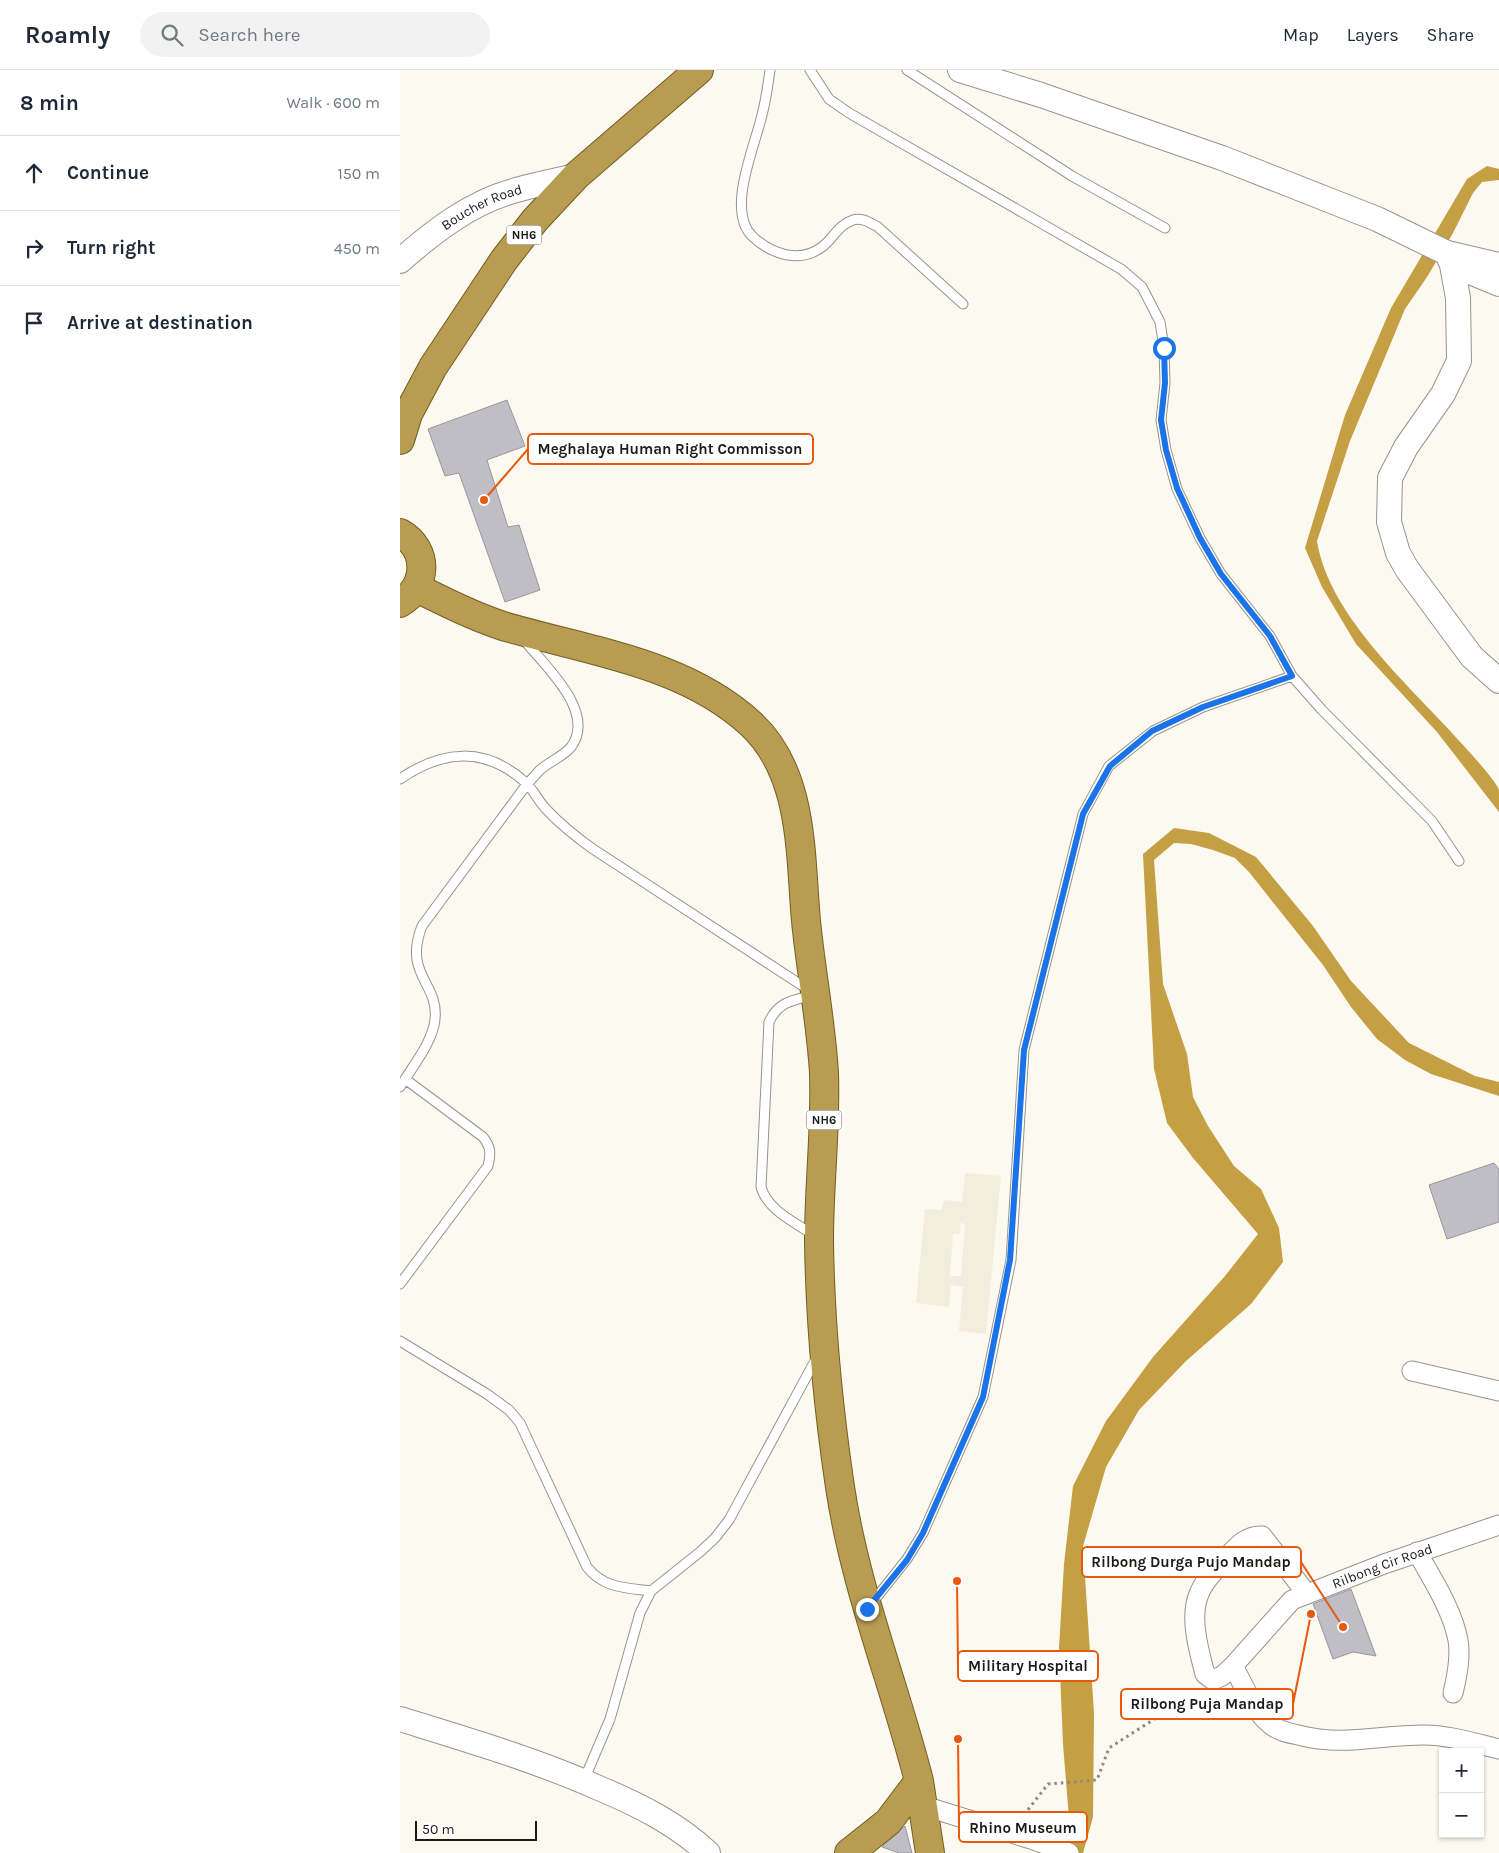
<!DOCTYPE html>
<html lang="en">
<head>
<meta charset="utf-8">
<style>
	body { margin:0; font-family:Karla,sans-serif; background:#f2f2f3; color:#1f2937 }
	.controls { position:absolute; right:15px; bottom:15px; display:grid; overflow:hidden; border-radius:0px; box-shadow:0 1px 4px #0004 }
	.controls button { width:45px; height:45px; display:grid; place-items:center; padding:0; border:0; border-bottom:1px solid #e0e1e3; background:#fff; color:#1f2937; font:25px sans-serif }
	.scale { position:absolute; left:15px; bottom:12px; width:122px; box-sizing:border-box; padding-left:5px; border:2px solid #1b1a17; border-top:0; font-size:14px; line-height:18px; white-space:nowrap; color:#1b1a17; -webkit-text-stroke:4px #fff; paint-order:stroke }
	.stop { position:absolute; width:15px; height:15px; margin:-11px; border:4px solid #1a73e8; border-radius:50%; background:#fff }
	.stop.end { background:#1a73e8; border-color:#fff; box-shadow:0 1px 5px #0008 }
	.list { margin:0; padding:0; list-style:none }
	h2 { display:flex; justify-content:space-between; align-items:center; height:65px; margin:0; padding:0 20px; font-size:21px }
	h2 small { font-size:16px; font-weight:400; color:#747a83 }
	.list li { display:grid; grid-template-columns:32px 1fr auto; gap:15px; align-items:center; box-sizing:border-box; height:75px; padding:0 20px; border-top:1px solid #e0e1e3 }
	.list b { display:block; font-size:19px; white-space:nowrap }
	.list em { font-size:16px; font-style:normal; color:#747a83 }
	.icon { flex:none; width:28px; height:28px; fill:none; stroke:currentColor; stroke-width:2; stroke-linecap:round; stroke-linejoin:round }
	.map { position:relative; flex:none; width:1099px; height:1783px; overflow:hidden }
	header { display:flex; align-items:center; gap:30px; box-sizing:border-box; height:70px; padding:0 25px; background:#fff; border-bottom:1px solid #e0e1e3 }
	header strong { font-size:24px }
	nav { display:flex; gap:28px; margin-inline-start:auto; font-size:18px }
	.search { width:350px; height:45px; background:#f2f2f3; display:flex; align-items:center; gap:12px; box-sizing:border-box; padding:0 18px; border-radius:28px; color:#747a83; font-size:19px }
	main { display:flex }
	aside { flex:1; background:#fff }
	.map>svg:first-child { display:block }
	.built { fill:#f3edde; fill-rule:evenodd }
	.water { fill:#c49f43 }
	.building { fill:#bfbdc5; stroke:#99979e }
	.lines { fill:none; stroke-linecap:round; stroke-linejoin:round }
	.service-casing { stroke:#98948d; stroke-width:11 }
	.minor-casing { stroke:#98948d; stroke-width:21 }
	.tertiary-casing { stroke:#98948d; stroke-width:26 }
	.trunk-casing { stroke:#755e21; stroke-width:30 }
	.path { stroke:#8b8983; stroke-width:3; stroke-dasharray:2.5 4; stroke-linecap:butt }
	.service { stroke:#fff; stroke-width:9 }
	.minor { stroke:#fff; stroke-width:19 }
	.tertiary { stroke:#fff; stroke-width:24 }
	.trunk { stroke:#b89c52; stroke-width:28 }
	.route { stroke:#1a73e8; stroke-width:6 }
	.labels { text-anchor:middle; stroke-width:4; stroke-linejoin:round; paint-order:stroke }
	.shield { fill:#fff; stroke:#5f5f5d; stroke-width:1 }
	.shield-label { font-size:12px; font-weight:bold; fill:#1b1a17 }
	.street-label { font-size:14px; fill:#1b1a17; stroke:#fff }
	.leader { fill:none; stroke:#e8590c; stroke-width:2 }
	.callout-dot { fill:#e8590c; stroke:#fff; stroke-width:2 }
	.callout { fill:#fff; stroke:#e8590c; stroke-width:2 }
	.callout-label { font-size:15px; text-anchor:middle; font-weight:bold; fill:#1b1a17 }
</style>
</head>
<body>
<header>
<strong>Roamly</strong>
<div class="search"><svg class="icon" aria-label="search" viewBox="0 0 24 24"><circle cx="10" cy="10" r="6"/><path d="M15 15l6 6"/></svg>Search here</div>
<nav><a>Map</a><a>Layers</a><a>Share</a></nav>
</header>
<main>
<aside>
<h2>8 min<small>Walk · 600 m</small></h2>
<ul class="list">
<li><svg class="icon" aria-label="ahead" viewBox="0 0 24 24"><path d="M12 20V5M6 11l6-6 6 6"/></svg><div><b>Continue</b></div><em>150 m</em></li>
<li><svg class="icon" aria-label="right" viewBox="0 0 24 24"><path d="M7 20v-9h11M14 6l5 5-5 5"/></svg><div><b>Turn right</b></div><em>450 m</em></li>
<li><svg class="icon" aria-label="arrive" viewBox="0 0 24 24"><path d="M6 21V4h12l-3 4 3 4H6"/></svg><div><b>Arrive at destination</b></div></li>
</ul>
</aside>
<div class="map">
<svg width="1099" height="1783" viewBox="0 0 1099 1783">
	<rect width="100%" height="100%" fill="#fcf9f0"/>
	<path class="built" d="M565,1103L601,1106L586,1264L559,1261L563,1217L551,1215L549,1237L516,1233L525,1139L542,1140L544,1130L562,1132ZM560,1153L565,1154L561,1206H550L553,1164H560Z"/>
	<path class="water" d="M1087,96L1099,99V110L1082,112L1073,123L1053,163L1027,207L1005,239L950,371L917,471C929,548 1014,619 1063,675C1071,684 1096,711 1099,720C1099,726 1099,736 1099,742L1037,662L956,574L922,517L905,478L945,345L991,238L1067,109Z
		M774,758L809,763L856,787L913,856L951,911L1009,973L1075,1006L1099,1012V1026L1031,1004L1005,990L977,969L951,937L923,895L849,802L835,788L813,780L791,774L774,773L754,790L763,914L787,984L793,1027L808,1056L834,1096L861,1119L879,1158L883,1192L851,1234L786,1291L739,1340L706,1397L683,1476L694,1643L693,1747L683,1783H654L669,1748L663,1674L659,1578L664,1494L673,1416L706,1351L753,1287L825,1206L858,1164L793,1088L767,1053L754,999L743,784Z"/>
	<path class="building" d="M107,330L125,376L87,390L108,457L119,455L140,520L105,532L59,403L45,406L28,359Z
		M1094,1093L1099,1099V1152L1047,1169L1029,1115Z
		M951,1519L976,1586L953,1582L933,1589L913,1534Z
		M505,1756L512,1783H499L482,1777Z"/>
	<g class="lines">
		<g class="service-casing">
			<path id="service" d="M370,0C368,15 366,30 362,45C355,76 326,140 352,166C371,184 399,194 422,177C433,169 438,155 453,150C462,147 470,153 478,157L563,234
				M410,0L429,29L449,43L721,199L742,217L760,252L764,278L765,313L761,350L766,380L777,419L800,468L821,504L870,566L892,606L922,640L1032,751L1059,791
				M507,0L672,106L765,158
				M0,709C42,680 85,676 125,712C134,720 138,731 146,739C160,754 176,767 193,779L409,920
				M413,925C392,931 379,931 369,952L361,1117C368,1141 395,1152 415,1166
				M0,1017C12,997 33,972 35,949C39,913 3,905 22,856L127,714C132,709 136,704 140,700C150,691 164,686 171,677C197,642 145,596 124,570
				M0,1214L88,1096C91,1084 91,1077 83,1067L5,1009
				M0,1271L87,1324L109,1340L120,1353L187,1497C203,1518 226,1518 251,1521
				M472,1533L507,1489L523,1463L583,1327L611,1190L624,980L683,744L709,696L753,661L803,637L892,606
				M184,1710L210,1649L240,1543L251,1521L300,1482L315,1468L329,1450L417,1287"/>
		</g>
		<g class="minor-casing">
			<g id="minor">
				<path d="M1012,1301L1099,1321"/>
				<path d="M1017,1482C1032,1509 1052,1539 1058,1570C1061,1587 1057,1606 1053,1623"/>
				<path d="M907,1524L862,1466C847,1465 837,1476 827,1487C817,1498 804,1510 799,1524C789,1547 799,1581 805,1604L813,1610L822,1606L833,1596C844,1615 853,1640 870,1654C878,1661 889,1663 898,1665C945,1677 977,1665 1024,1665C1049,1665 1074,1673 1099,1679"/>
				<path id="s1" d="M833,1596L892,1530L984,1494L1099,1455"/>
				<path d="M524,1736L634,1770L669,1783"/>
			</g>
		</g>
		<g class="tertiary-casing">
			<g id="tertiary">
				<path d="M560,0L641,25L822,88L977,149L1047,183L1099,195"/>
				<path d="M1047,183L1052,195L1058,228L1059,291L1043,324L1006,377L990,408L989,452L998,483L1007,499L1072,587L1099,611"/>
				<path id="s2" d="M0,191C33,162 70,133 113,121C133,115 155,111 176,106"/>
				<path d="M1059,195L1065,200L1099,214"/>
				<path d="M0,1649C68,1670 136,1690 201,1719C239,1735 277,1754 308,1783"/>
			</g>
		</g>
		<g class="trunk-casing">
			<path id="trunk" d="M0,370L8,344L33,297L104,190L135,150L176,106L299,0
				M0,463C29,479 28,516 0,533
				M17,518C45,532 73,546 103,556C187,581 284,592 351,654C404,703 400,784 406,851C411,902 421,952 424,1003C426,1059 419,1114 419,1170C420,1252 428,1336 440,1417C455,1518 494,1613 519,1711L488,1752L449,1783
				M519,1711L530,1783"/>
		</g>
		<path class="path" d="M620,1750L648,1714L697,1710L709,1678L800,1620"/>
		<use href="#service" class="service"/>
		<use href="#minor" class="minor"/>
		<use href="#tertiary" class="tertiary"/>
		<use href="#trunk" class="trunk"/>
	</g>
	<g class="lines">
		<path class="route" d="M467,1539L507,1490L523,1463L583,1327L610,1190L624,980L683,744L710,696L752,661L803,637L892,606L870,566L821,504L800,468L777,418L766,380L761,350L765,313L764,278"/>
	</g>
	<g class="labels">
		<g class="shield">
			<rect x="106.5" y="155.5" width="35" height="19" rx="4"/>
			<rect x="406.5" y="1040.5" width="35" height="19" rx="4"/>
		</g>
		<g class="shield-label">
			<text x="124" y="169">NH6</text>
			<text x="424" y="1054">NH6</text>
		</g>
		<g class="street-label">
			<text dy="5" stroke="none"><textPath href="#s2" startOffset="99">Boucher Road</textPath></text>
			<text dy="5" stroke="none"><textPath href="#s1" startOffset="185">Rilbong Cir Road</textPath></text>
		</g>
	</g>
	<path class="leader" d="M84 430L128 379M943 1557L901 1492M557 1511L558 1596M911 1544L893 1634M558 1669L559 1757"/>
	<g class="callout-dot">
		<circle cx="84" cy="430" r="5"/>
		<circle cx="943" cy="1557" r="5"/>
		<circle cx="557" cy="1511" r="5"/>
		<circle cx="911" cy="1544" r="5"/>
		<circle cx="558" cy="1669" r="5"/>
	</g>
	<g class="callout">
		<rect x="128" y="364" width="285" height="30" rx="5"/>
		<rect x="682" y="1477" width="219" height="30" rx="5"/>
		<rect x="558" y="1581" width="140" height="30" rx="5"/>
		<rect x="721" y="1619" width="172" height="30" rx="5"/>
		<rect x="559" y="1742" width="128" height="30" rx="5"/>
	</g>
	<g class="callout-label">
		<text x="270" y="384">Meghalaya Human Right Commisson</text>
		<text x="791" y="1497">Rilbong Durga Pujo Mandap</text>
		<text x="628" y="1601">Military Hospital</text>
		<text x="807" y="1639">Rilbong Puja Mandap</text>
		<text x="623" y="1763">Rhino Museum</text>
	</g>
</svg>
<div class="controls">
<button>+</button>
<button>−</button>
</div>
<div class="scale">50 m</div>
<div class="stop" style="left:764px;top:278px"></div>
<div class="stop end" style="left:467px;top:1539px"></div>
</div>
</main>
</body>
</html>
